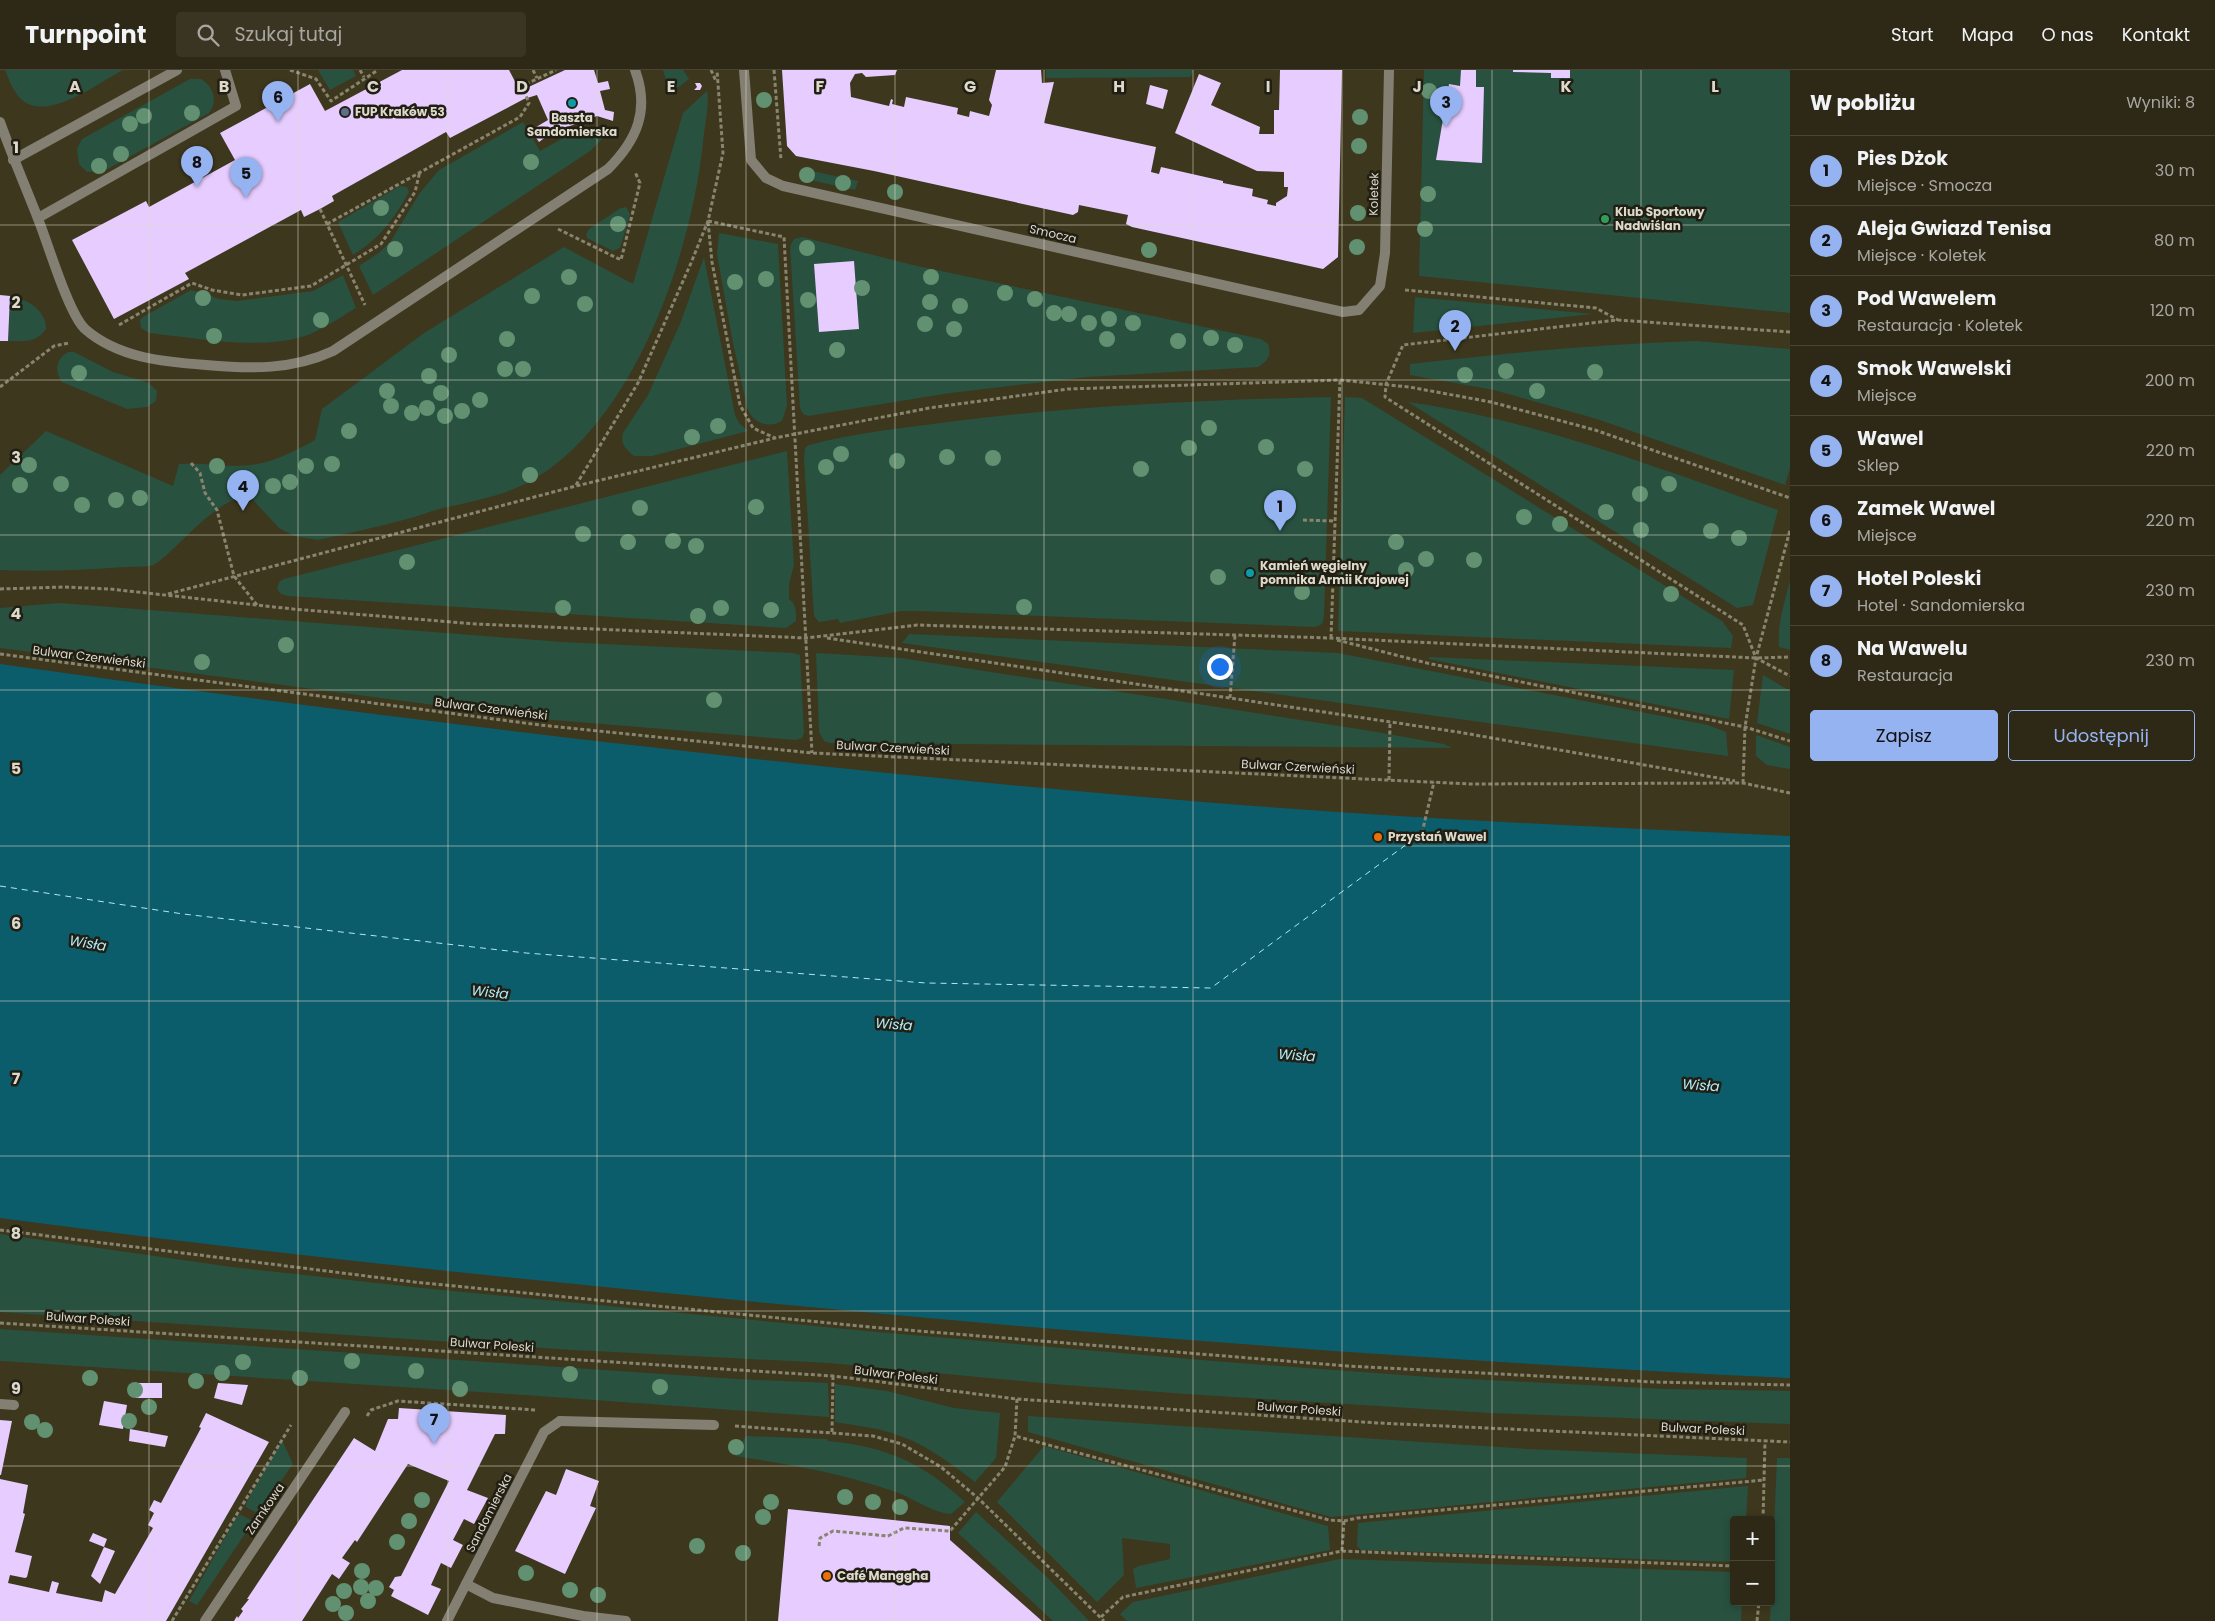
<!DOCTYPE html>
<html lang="pl">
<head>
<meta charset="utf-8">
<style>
	body { margin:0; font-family:Poppins,sans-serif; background:#3a3523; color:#f1f3f6 }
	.controls { position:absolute; right:15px; bottom:15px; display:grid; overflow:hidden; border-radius:5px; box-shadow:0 2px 8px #0003 }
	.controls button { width:45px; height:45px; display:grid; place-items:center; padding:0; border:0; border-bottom:1px solid #494535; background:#2e2916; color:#f1f3f6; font:25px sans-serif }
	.you { position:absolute; left:1219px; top:596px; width:18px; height:18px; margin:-12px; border:4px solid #fff; border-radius:50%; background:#1a73e8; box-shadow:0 0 0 8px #1a73e833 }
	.badge { display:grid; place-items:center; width:32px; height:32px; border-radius:50%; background:#95b2f1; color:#111; font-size:16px; font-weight:700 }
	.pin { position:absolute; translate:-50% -41px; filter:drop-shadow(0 1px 2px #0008) }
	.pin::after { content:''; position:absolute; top:26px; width:18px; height:15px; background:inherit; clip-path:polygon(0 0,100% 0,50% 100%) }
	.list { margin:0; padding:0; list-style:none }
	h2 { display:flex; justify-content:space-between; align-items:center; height:65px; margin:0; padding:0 20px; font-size:21px }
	h2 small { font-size:16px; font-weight:400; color:#a7a6a1 }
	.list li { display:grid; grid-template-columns:32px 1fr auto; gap:15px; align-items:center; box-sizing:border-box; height:70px; padding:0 20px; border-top:1px solid #494535 }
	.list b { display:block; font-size:19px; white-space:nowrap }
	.list p { margin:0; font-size:16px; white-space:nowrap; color:#a7a6a1 }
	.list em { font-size:16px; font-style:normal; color:#a7a6a1 }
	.actions { display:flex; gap:10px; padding:15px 20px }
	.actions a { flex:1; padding:11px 0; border:1px solid #95b2f1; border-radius:5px; text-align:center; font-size:18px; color:#95b2f1 }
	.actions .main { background:#95b2f1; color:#111 }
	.icon { flex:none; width:28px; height:28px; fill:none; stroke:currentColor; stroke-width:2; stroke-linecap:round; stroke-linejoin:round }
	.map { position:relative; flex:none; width:1790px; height:1551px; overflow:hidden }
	header { display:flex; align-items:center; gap:30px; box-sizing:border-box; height:70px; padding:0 25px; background:#2e2916; border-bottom:1px solid #494535 }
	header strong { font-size:24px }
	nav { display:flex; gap:28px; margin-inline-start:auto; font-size:18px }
	.search { width:350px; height:45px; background:#3a3523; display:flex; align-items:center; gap:12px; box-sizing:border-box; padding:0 18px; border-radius:5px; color:#a7a6a1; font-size:19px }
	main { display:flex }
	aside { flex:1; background:#2e2916 }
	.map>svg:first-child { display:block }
	.green { fill:#295140 }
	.water { fill:#0c5d6c }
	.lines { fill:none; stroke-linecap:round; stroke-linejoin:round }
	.ferry { stroke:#afe9f7; stroke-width:1; stroke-dasharray:6 5; stroke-linecap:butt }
	.building { fill:#e7ccff }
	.path { stroke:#89846f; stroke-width:3; stroke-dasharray:4 2.5; stroke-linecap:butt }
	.service { stroke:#837f73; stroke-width:10 }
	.pedestrian { stroke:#837f73; stroke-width:10 }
	.minor { stroke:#837f73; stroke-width:10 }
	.tree { fill:#629171 }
	.grid { fill:none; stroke:#dedacb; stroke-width:1; stroke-opacity:0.55 }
	.culture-dot { fill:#0f9aa8; stroke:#211e13; stroke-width:2 }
	.service-dot { fill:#5c6f8a; stroke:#211e13; stroke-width:2 }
	.leisure-dot { fill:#2e9e5b; stroke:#211e13; stroke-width:2 }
	.food-dot { fill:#e8710a; stroke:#211e13; stroke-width:2 }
	.labels { text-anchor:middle; stroke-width:5; stroke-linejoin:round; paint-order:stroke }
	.poi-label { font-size:12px; font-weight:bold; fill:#dedacb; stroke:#211e13; text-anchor:start }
	.street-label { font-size:12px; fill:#dedacb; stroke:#211e13 }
	.water-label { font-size:14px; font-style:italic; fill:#afe9f7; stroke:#211e13 }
	.grid-label { font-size:16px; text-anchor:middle; font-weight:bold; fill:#dedacb; stroke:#211e13; stroke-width:5; stroke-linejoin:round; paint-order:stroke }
</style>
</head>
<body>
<header>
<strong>Turnpoint</strong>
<div class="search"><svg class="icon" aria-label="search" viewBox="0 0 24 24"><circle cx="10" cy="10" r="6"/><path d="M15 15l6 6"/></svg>Szukaj tutaj</div>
<nav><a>Start</a><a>Mapa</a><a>O nas</a><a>Kontakt</a></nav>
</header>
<main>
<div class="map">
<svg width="1790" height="1551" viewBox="0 0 1790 1551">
	<rect width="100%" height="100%" fill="#3d371d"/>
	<path class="green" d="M5,0H123C98,13 48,52 22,30C14,23 9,10 5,0Z
		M318,0H353L356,6L330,20Z
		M663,0H683L689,9L679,17L669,19Z
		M1046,0H1194L1190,7L1046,8Z
		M1424,0H1790V243L1419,206Z
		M190,9H201C214,17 218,31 209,43L104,101L87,102L79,94L77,79L82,69Z
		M707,21C710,35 704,57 703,73C691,184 636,347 536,408C508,425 474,431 443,438C431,441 419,446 407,449C378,457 348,463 318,470L294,466L279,458L253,430C225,416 178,480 155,494C148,498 134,496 125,497C84,500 42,502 0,500V405L46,361L173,416L179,394C199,392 217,396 237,396C267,396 289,384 315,370L322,339L424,263L564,177L633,214L683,43Z
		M523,52L540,81C560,70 583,56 607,58L601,70L590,81L373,225L359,196L380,182L391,171L419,124L439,100Z
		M803,99L858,111L855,120L801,108Z
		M400,116L407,117L409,122C394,149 380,168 353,185L338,152Z
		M625,137L627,138L630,145L620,178L613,181L587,168L586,165L589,159L619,139Z
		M719,163L778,174L787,336L782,351C768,359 752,353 747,337L732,268L717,184Z
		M802,167L913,195L1261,269L1268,274C1272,286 1268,290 1258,297L1087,307L950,323L808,346L803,344L800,338L790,176L794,169Z
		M704,187L735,345L739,353L748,361L652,386H634C626,379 620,374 623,363L648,325L680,254Z
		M343,205L356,238C339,248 321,261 302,267C253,280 199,268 149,263L141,258L140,250L143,247L191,220L206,224L219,229L237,231L313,221Z
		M10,226C26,228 47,241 46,259C36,273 25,271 8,271Z
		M1415,227L1593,244L1413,263Z
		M1696,271L1790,279V398L1785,415L1597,349L1494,320L1410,305V294C1506,283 1600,274 1696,271Z
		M68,282H74L113,302L149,313L157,321L156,331L147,337L127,339L62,312C54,301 56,289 68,282Z
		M1331,327L1324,546C1323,553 1322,556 1314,557L920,541H901L840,553L838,549L819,552L814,546L804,389L805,378L809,375C854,363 902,358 948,352C1074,336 1203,330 1331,327Z
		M1345,327L1362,328L1722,551L1733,566L1731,578L1338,561Z
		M1408,332C1535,350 1657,398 1778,440L1753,535L1737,538Z
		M787,381L794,495L789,514V529C797,535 796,543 796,551L786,558L288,526L281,524L277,519L279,512L284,509Z
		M1790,511V580L1779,577C1777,554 1784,534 1790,511Z
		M59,533L562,572L793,583L800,585L804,663L802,668L796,670L541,649L0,578V538Z
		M909,564L1338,583L1708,655L1726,662L1728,686L902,573Z
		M816,583L901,588L1371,661L1444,674L1452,678L830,673L824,671L819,662Z
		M1429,587L1734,600L1729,649L1429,589Z
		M1763,605L1790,621V664L1757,653Z
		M1756,665L1790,677V699L1767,695L1756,686Z
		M0,1164L232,1197L422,1218L877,1262L1226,1292L1430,1307L1666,1319L1790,1321V1354L1489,1343L1186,1324L1052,1314L829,1293L574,1280L0,1242Z
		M0,1259L737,1309L828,1313L829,1347L511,1324L0,1291Z
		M835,1314L887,1321L954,1338L1000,1343L996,1388L975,1412C953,1395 930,1377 903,1367C882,1358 858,1356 835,1352Z
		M1028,1346L1528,1379L1747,1388L1746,1408L1331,1447L1028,1362Z
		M746,1366L827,1369L828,1371C885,1376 923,1393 965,1432L951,1444C929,1442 911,1426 890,1420C840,1403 788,1394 735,1386Z
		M282,1370L293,1394L260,1441L255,1442L246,1437V1433Z
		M1044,1376L1328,1456L1330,1480L1136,1518L1133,1499L1139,1496L1170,1489V1474L1122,1468L1124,1505L1097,1532L997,1432Z
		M1777,1388H1790V1551H1770Z
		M1748,1416L1746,1450H1734V1492L1361,1480L1357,1476L1358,1453Z
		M976,1442L1048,1508L1089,1551H1053L958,1463Z
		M241,1445L251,1450V1455L197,1535L189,1531L237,1446Z
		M1340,1489L1734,1502V1532H1742L1741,1551H1127L1120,1544L1133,1532Z"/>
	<path class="water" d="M0,594C400,650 801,699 1203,732C1399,748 1594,757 1790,766V1308C1435,1291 1081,1264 727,1229C484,1206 242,1180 0,1148Z"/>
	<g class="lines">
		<path class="ferry" d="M0,816L183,844L526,883L926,913L1211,918L1422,763"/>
	</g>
	<path class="building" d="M402,0H509L520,21L565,0H594L598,13L608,11L610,19L600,21L605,40L614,42L613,51L597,46L551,63L539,72L531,60L548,50L537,25L524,29L450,68L446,62L332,126L334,131L320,139L304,147L301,140L185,203L189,209L114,249L72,170L146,131L149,137L235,90L220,63L310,14L325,41Z
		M782,0H897L895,5L866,7L862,3L855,4L850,13L851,27L889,36L891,29L893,30L892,34L904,37L906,27L958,38L957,44L969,47L970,41L989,46L992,35L989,30L996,0H1041L1042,13L1054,12L1044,53L1156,77L1151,102L1159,104L1161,97L1223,111V113L1253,119L1252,126L1268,130L1267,134L1276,136V133L1287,126L1288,117H1284V102L1257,101L1175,63L1199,4L1221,13L1211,35L1260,57L1259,64H1274V40H1279L1280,0H1342L1338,187L1323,199L1132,157L1126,154L1128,145L1079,135L1078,142L1073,145L874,101L796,86L787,76Z
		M1461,0H1476V17H1484L1482,93L1436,90L1449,14L1460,16Z
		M1513,0H1570V8H1551V3L1513,2Z
		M695,13H700L702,16L700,20H694L697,17Z
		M1150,15L1168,20L1163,39L1146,34Z
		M854,191L859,259L819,262L814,194Z
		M0,225L10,226L8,271H0Z
		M136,1313H162V1328H136Z
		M218,1313L248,1315L242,1335L214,1328Z
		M104,1331L127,1335L123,1359L99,1355Z
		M399,1338L506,1345L505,1364H495L467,1420L488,1428L474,1454L464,1449L453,1470L463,1475L451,1498L441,1493L431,1515L441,1519L428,1545L391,1526L394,1520L389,1517L395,1507L401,1506L449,1411L408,1394L357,1472L355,1470L342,1488L350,1493L339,1509L332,1504L302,1551H234L237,1546L238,1548L243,1541L241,1539L249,1529H247L354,1368L375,1381L388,1349H398Z
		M206,1343L269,1372L166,1551H0V1409L28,1415L23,1443L25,1444L15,1482L32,1486L27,1507L25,1508L10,1505L8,1513L49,1522L52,1511L59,1513L56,1523L102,1532L105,1520L115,1524L153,1458L148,1455L154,1443L149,1440L154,1430L161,1433L201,1358L199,1357Z
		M0,1350L12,1351L1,1405H0Z
		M130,1359L168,1366L165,1377L129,1371Z
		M566,1399L599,1411L590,1436L596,1438L565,1504L515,1481L546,1421L556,1425Z
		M788,1439L950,1456V1470L1042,1551H778Z
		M93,1463L107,1469L104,1477L89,1471Z
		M104,1477L115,1481L100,1514L91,1506Z"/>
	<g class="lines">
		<path class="path" d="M290,0L316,9L331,31L378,0
			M360,0L364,7
			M533,0L537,8
			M711,0L716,11
			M774,0L781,90
			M320,139L365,235
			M708,151L784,167L812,683
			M708,152L712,192L740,335L753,358L775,368
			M327,154L520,47L529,33L522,16L556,0
			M558,159L621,190L640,113L635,102
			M1405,220L1596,238L1618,250
			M119,255L192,213L212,220L242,225L311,216L381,174L415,122L420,101
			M1790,262L1618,250L1403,275L1386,314L1385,327L1743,555L1756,588L1790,606
			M0,317L54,276L69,273
			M191,393L200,403L205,423L217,440L234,506L257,535
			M576,415L638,313L691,193L708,151L723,83L717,0
			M1303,450L1334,451
			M0,519L63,517L110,519L293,539L476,554L806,568L917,555L1330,568L1756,588L1790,587
			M168,524L576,416L775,368L929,338L1068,319L1340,310L1409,317L1491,332L1595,360L1790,428
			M827,568L1458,662L1735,711
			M1331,568L1340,310
			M1337,570L1427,593L1745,657L1790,671
			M0,584L540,655L812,683L1471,714L1743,713L1790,723
			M1230,628L1235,565
			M1389,710L1390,652
			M1743,713L1745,657L1756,588L1790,460
			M1422,763L1434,712
			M0,1160L414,1212L870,1257L1347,1296L1654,1312L1790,1315
			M0,1253L833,1306L1017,1329L1378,1353L1790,1372
			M1017,1329L1015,1366L1329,1450L1344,1451L1357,1448L1764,1410
			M367,1346L371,1340L398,1331L536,1340
			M735,1356L873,1366L902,1374L941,1397L979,1429L1104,1551
			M832,1362L833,1306
			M1763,1450L1765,1371
			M819,1476L820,1468L833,1461L888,1466L904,1458L950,1461L1005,1397L1015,1366
			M1342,1481L1344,1451
			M1101,1547L1123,1527L1342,1481L1734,1496
			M172,1551L291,1355
			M1757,1551L1759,1532"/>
		<path class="service" d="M0,1334L14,1335
			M560,1351L714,1355
			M466,1514L493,1528L583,1546L626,1551"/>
		<path class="pedestrian" d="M0,52C12,86 27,120 40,154C49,177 69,244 85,259C118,288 164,292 206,295C251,299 292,300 333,281L608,99C637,70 650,40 635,0
			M13,90L177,0
			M38,148L236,36L225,0"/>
		<path class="minor" d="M744,0L751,90L766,108L783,116L1343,242L1359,240L1380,216L1385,183L1389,0
			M205,1551L345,1342
			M447,1551L544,1362L560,1351"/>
	</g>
	<g class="tree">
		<circle cx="1429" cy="21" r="8"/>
		<circle cx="764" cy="30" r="8"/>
		<circle cx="192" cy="43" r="8"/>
		<circle cx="144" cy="46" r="8"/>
		<circle cx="1360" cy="47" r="8"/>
		<circle cx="130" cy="54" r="8"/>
		<circle cx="1359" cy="76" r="8"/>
		<circle cx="121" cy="84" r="8"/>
		<circle cx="531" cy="92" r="8"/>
		<circle cx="99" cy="96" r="8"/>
		<circle cx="807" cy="105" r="8"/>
		<circle cx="843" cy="113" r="8"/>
		<circle cx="895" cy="122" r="8"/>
		<circle cx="1428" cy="124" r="8"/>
		<circle cx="381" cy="138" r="8"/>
		<circle cx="1358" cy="143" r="8"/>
		<circle cx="618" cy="154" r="8"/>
		<circle cx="1425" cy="159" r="8"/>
		<circle cx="1357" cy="177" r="8"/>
		<circle cx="807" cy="178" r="8"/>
		<circle cx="395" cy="179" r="8"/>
		<circle cx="1149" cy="180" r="8"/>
		<circle cx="569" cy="207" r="8"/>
		<circle cx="931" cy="207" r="8"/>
		<circle cx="766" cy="209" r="8"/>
		<circle cx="735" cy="212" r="8"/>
		<circle cx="862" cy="218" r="8"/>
		<circle cx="1005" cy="223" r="8"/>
		<circle cx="532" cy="226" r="8"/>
		<circle cx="203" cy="228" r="8"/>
		<circle cx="1035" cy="229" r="8"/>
		<circle cx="808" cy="230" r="8"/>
		<circle cx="930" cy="232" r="8"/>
		<circle cx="585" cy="234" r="8"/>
		<circle cx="960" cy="236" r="8"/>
		<circle cx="1054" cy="243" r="8"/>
		<circle cx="1069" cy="244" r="8"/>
		<circle cx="1109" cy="249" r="8"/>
		<circle cx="321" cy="250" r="8"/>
		<circle cx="1089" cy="253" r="8"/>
		<circle cx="1133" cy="253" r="8"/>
		<circle cx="925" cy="254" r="8"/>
		<circle cx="954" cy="259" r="8"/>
		<circle cx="214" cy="266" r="8"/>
		<circle cx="1211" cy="268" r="8"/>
		<circle cx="507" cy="269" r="8"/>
		<circle cx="1107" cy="269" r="8"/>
		<circle cx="1178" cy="271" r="8"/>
		<circle cx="1235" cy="275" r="8"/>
		<circle cx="837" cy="280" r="8"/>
		<circle cx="449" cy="285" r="8"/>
		<circle cx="505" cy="299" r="8"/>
		<circle cx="523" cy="299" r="8"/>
		<circle cx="1506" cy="301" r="8"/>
		<circle cx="1595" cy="302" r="8"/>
		<circle cx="79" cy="303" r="8"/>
		<circle cx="1465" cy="305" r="8"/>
		<circle cx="429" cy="306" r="8"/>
		<circle cx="387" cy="321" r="8"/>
		<circle cx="1537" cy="321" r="8"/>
		<circle cx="441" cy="323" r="8"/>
		<circle cx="480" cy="330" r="8"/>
		<circle cx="391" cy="336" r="8"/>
		<circle cx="427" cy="338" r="8"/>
		<circle cx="462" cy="341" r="8"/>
		<circle cx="412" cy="343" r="8"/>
		<circle cx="445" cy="346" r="8"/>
		<circle cx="718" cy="356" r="8"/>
		<circle cx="1209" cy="358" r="8"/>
		<circle cx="349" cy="361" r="8"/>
		<circle cx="692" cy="367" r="8"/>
		<circle cx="1266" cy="377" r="8"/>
		<circle cx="1189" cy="378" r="8"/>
		<circle cx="841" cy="384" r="8"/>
		<circle cx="947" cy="387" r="8"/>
		<circle cx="993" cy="388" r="8"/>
		<circle cx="897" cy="391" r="8"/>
		<circle cx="332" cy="394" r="8"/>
		<circle cx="29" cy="395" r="8"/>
		<circle cx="217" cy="396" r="8"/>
		<circle cx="306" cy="396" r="8"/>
		<circle cx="826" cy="397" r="8"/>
		<circle cx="1141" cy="399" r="8"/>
		<circle cx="1305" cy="399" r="8"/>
		<circle cx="530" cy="405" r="8"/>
		<circle cx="290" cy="412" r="8"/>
		<circle cx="61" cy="414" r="8"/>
		<circle cx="1669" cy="414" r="8"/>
		<circle cx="20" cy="415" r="8"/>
		<circle cx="273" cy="416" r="8"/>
		<circle cx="1640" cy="424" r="8"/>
		<circle cx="140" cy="428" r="8"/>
		<circle cx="116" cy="430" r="8"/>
		<circle cx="82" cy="435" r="8"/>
		<circle cx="756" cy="437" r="8"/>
		<circle cx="640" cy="438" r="8"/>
		<circle cx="1606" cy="442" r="8"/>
		<circle cx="1524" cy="447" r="8"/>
		<circle cx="1560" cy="454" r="8"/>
		<circle cx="1641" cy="460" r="8"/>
		<circle cx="1711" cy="461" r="8"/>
		<circle cx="583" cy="464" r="8"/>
		<circle cx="1739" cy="468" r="8"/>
		<circle cx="673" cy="471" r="8"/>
		<circle cx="628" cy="472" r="8"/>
		<circle cx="1396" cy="472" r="8"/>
		<circle cx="696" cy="476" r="8"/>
		<circle cx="1426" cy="489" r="8"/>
		<circle cx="1474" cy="490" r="8"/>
		<circle cx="407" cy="492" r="8"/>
		<circle cx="1406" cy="500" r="8"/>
		<circle cx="1218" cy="507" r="8"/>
		<circle cx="1302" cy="522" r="8"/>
		<circle cx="1671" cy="524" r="8"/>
		<circle cx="1024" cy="537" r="8"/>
		<circle cx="563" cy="538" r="8"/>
		<circle cx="721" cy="538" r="8"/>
		<circle cx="771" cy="540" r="8"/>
		<circle cx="698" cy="546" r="8"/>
		<circle cx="286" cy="575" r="8"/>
		<circle cx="202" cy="592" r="8"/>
		<circle cx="714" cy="630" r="8"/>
		<circle cx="352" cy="1291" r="8"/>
		<circle cx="243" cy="1292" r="8"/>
		<circle cx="416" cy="1301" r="8"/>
		<circle cx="222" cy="1303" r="8"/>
		<circle cx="570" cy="1304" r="8"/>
		<circle cx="90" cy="1308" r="8"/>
		<circle cx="300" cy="1308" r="8"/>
		<circle cx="196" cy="1311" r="8"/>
		<circle cx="660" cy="1317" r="8"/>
		<circle cx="460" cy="1319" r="8"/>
		<circle cx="135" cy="1320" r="8"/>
		<circle cx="149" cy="1337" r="8"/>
		<circle cx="129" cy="1351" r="8"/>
		<circle cx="32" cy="1352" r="8"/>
		<circle cx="45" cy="1360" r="8"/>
		<circle cx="736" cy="1377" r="8"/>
		<circle cx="845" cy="1427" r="8"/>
		<circle cx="422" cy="1430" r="8"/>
		<circle cx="771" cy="1432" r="8"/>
		<circle cx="873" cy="1432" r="8"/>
		<circle cx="900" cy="1437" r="8"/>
		<circle cx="763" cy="1447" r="8"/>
		<circle cx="409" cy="1451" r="8"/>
		<circle cx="397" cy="1472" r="8"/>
		<circle cx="697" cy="1476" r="8"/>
		<circle cx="743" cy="1483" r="8"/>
		<circle cx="362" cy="1501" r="8"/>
		<circle cx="526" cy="1503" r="8"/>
		<circle cx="361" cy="1517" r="8"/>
		<circle cx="376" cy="1518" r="8"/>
		<circle cx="570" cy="1520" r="8"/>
		<circle cx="344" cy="1521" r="8"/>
		<circle cx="598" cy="1525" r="8"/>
		<circle cx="368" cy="1531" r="8"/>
		<circle cx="333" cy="1534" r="8"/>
		<circle cx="346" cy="1543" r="8"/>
	</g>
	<path class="grid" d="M149,0V1551M298,0V1551M448,0V1551M597,0V1551M746,0V1551M895,0V1551M1044,0V1551M1193,0V1551M1342,0V1551M1492,0V1551M1641,0V1551M0,155H1790M0,310H1790M0,465H1790M0,620H1790M0,776H1790M0,931H1790M0,1086H1790M0,1241H1790M0,1396H1790"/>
	<g class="culture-dot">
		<circle cx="572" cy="33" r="5"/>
		<circle cx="1250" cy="503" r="5"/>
	</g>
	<circle class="service-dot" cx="345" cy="42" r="5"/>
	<circle class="leisure-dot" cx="1605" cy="149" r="5"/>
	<g class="food-dot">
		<circle cx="1378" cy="767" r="5"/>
		<circle cx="827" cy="1506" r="5"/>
	</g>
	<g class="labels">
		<g class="poi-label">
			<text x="355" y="46">FUP Kraków 53</text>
			<text x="572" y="52" text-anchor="middle">Baszta<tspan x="572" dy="14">Sandomierska</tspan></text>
			<text x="1615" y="146">Klub Sportowy<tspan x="1615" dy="14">Nadwiślan</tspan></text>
			<text x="1260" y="500">Kamień węgielny<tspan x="1260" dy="14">pomnika Armii Krajowej</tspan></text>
			<text x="1388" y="771">Przystań Wawel</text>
			<text x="837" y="1510">Café Manggha</text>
		</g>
		<g class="street-label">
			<text transform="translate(1374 124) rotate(-89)" y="4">Koletek</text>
			<text transform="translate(1053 164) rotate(13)" y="4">Smocza</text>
			<text transform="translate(89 587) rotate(7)" y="4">Bulwar Czerwieński</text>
			<text transform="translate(491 639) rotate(7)" y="4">Bulwar Czerwieński</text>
			<text transform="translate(893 678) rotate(3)" y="4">Bulwar Czerwieński</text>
			<text transform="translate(1298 697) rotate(3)" y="4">Bulwar Czerwieński</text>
			<text transform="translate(88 1249) rotate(4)" y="4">Bulwar Poleski</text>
			<text transform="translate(492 1275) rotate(4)" y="4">Bulwar Poleski</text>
			<text transform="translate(896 1305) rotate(7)" y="4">Bulwar Poleski</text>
			<text transform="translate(1299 1339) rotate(4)" y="4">Bulwar Poleski</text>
			<text transform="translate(1703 1359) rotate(3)" y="4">Bulwar Poleski</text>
			<text transform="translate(265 1439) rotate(-56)" y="4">Zamkowa</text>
			<text transform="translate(489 1443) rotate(-63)" y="4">Sandomierska</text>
		</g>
		<g class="water-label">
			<text transform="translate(88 873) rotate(9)" y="5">Wisła</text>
			<text transform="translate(490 922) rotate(6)" y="5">Wisła</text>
			<text transform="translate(894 954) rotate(4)" y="5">Wisła</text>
			<text transform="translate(1297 985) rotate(4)" y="5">Wisła</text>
			<text transform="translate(1701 1015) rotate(4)" y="5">Wisła</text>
		</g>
	</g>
	<g class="grid-label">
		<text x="75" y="22">A</text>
		<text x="224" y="22">B</text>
		<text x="373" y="22">C</text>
		<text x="522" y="22">D</text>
		<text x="671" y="22">E</text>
		<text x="820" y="22">F</text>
		<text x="970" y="22">G</text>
		<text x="1119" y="22">H</text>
		<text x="1268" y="22">I</text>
		<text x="1417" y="22">J</text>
		<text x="1566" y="22">K</text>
		<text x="1715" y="22">L</text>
		<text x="16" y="83">1</text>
		<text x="16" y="238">2</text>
		<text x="16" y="393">3</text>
		<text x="16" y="549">4</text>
		<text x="16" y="704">5</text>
		<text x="16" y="859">6</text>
		<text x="16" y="1014">7</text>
		<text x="16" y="1169">8</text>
		<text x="16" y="1324">9</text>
	</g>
</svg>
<div class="controls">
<button>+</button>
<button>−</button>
</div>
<div class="you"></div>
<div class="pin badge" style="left:1280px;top:461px">1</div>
<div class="pin badge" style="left:1455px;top:281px">2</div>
<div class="pin badge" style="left:1446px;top:57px">3</div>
<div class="pin badge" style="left:243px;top:441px">4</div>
<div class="pin badge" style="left:246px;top:128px">5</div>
<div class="pin badge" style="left:278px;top:52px">6</div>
<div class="pin badge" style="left:434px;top:1374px">7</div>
<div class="pin badge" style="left:197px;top:117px">8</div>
</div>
<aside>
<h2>W pobliżu<small>Wyniki: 8</small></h2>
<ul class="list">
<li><span class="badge">1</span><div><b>Pies Dżok</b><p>Miejsce · Smocza</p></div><em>30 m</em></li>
<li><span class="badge">2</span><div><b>Aleja Gwiazd Tenisa</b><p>Miejsce · Koletek</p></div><em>80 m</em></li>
<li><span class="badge">3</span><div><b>Pod Wawelem</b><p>Restauracja · Koletek</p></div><em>120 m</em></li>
<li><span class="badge">4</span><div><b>Smok Wawelski</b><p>Miejsce</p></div><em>200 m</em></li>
<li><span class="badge">5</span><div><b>Wawel</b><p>Sklep</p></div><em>220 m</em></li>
<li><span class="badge">6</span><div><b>Zamek Wawel</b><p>Miejsce</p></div><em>220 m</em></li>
<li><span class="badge">7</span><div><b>Hotel Poleski</b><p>Hotel · Sandomierska</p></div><em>230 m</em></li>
<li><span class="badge">8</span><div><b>Na Wawelu</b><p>Restauracja</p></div><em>230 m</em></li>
</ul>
<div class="actions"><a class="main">Zapisz</a><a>Udostępnij</a></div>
</aside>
</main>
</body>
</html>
